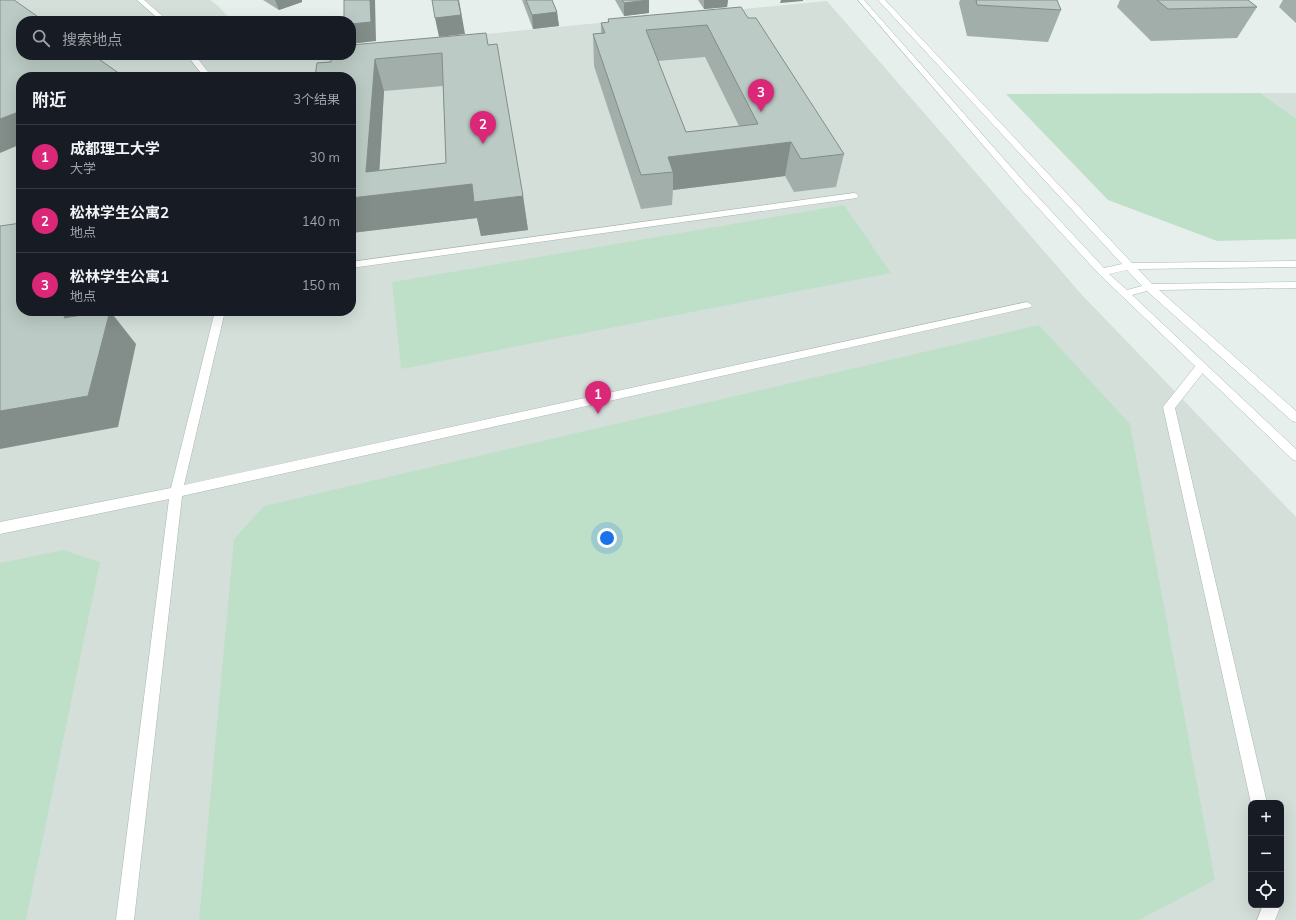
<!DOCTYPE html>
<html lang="zh">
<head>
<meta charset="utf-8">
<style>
	body { margin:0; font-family:Mulish,"Noto Sans SC",sans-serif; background:#20242c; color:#f1f3f6 }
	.controls { position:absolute; right:12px; bottom:12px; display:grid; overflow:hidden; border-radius:8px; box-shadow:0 4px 16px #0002 }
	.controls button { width:36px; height:36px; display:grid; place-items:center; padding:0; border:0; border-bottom:1px solid #363941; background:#171b24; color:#f1f3f6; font:20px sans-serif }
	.you { position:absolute; left:607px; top:538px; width:14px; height:14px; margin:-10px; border:3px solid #fff; border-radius:50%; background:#1a73e8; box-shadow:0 0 0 6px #1a73e833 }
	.badge { display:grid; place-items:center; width:26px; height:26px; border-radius:50%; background:#db2777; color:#fff; font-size:13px; font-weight:700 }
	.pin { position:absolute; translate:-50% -33px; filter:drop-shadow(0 1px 2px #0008) }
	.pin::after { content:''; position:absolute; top:21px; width:14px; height:12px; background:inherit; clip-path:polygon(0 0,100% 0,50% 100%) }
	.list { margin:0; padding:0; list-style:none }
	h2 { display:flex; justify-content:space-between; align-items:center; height:52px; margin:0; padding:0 16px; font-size:17px }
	h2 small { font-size:13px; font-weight:400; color:#9ea1a6 }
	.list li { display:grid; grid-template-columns:26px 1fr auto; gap:12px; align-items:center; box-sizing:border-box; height:64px; padding:0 16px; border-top:1px solid #363941 }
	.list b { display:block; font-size:15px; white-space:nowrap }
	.list p { margin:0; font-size:13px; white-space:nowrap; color:#9ea1a6 }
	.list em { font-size:13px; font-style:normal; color:#9ea1a6 }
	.icon { flex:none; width:22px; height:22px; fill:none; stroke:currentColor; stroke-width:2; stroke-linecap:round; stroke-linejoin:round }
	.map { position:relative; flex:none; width:1296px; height:920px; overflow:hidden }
	.search { position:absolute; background:#171b24; box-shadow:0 4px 16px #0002; left:16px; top:16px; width:340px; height:44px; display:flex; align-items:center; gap:10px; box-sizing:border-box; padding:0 14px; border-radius:16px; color:#9ea1a6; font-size:15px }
	.panel { position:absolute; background:#171b24; box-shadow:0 4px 16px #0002; left:16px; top:72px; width:340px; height:244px; border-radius:16px }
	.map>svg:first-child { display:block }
	.built { fill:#d4dfda; fill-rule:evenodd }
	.green { fill:#bfe0c8 }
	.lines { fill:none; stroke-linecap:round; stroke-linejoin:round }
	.service-casing { stroke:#a8b8b2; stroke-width:1 }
	.minor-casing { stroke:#a8b8b2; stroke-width:1 }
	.tertiary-casing { stroke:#a8b8b2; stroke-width:1 }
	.service { fill:#fff; fill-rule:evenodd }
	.minor { fill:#fff; fill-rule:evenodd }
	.tertiary { fill:#fff; fill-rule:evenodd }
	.wall { fill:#a1aea9; fill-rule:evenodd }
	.shaded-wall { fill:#838d89 }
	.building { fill:#bbcac4; stroke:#838d89; fill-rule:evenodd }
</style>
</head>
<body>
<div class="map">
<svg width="1296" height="920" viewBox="0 0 1296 920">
	<rect width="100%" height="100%" fill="#e6efeb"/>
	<path class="built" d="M0,0H210L217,5L232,21H21V55H351V47L827,1L1082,295L1296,517V920H0ZM21,77H351V311H21ZM1251,803H1281V905H1251Z
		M1260,93H1296V118Z"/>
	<path class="green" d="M1260,93L1296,118V239L1217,241L1108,200L1006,94Z
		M844,205L891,273L401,369L392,282Z
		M1039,325L1130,424L1215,880L1139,920H199L234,539L264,506Z
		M63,550L100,562L26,920H0V563Z"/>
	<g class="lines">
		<g class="service-casing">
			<path id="service" d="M854,193L857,194L858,196L857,198L351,268V262Z"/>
		</g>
		<g class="minor-casing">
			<path id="minor" d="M137,0H144L168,21H161Z
				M187,55H195L212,77H204Z
				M1027,302L1032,305L1031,307L182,496L134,920H116L169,499L0,534V522L171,488L215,311H225L184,485Z
				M1201,363L1205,364L1206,367L1205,370L1175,408L1267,803H1251L1163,407L1197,364Z
				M1263,905H1281L1275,920H1257Z"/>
		</g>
		<g class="tertiary-casing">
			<path id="tertiary" d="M858,0H864L1026,184L1104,268L1122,264L878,0H885L1132,263L1296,261V267L1138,269L1152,284L1296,282V288L1159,290L1296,411V422L1292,421L1147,291L1132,295L1296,449V461L1292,459L1099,274L1020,188ZM1127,270L1142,286L1127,290L1109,274Z"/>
		</g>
		<use href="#service" class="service"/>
		<use href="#minor" class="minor"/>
		<use href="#tertiary" class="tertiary"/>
	</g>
	<path class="wall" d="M263,0H302V2L279,10Z
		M522,0H552L557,12L559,26L533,29Z
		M615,0H649V13L624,16Z
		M698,0H728L727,7L704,9Z
		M960,0H1057L1061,10L1048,42L967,36L959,3Z
		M1120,0H1248L1257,7L1237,38L1151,41L1117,7Z
		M1283,0H1296V23L1279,7Z
		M748,18L844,154L836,187L794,192L785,176L673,190L672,205L641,209L594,66L593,34L601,33V23L608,22V19ZM705,57L739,126L686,132L658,61Z
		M488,45L523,196L528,230L481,236L477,218L351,233L317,63ZM443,86L446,163L379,170L384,91Z"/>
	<path class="shaded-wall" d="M275,0H302V2L279,10Z
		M370,0H375L376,41L351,44V24Z
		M459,0L465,34L439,37L435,18Z
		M649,0V13L624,16V3Z
		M704,0H728L727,7L704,9Z
		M781,0H803V1L780,3Z
		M557,12L559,26L533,29L532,15Z
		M375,59L384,91L378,195L472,184L523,196L528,230L481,236L477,218L351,233V198L366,172Z
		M120,74L122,77H111Z
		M21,111V144L0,153V119Z
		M791,142L785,176L673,190V172L668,157Z
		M66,311H104L64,318Z
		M110,311L136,344L118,427L0,449V411Z"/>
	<path class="building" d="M0,0H14L44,21H21V55H93L120,74L111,77H21V111L0,119Z
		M344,0H370L371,22L351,24V21H344Z
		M432,0H458L461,15L435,18Z
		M526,0H552L557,12L532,15Z
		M622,0H649L624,3Z
		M976,0H1057L1061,10L977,5Z
		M1157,0H1248L1257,7L1168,9Z
		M741,7L748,18H756L844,154L801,159L791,142L668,157L673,172L641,175L593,34L605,33L601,23L609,22L608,19ZM707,25L758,124L686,132L646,30Z
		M486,33L488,45L497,44L523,196L474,202L472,184L351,198V77H315L317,63L331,62V55H351V45ZM442,53L446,163L366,172L375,59Z
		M21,223V311H66L64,318L106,311H110L88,396L0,411V226Z"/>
</svg>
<div class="controls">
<button>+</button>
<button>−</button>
<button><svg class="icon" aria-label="locate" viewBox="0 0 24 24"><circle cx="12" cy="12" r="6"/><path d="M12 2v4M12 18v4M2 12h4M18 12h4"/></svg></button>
</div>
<div class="you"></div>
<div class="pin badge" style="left:598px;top:414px">1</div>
<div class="pin badge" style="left:483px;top:144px">2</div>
<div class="pin badge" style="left:761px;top:112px">3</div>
<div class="search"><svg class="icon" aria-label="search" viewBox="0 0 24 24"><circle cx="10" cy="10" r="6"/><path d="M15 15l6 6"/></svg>搜索地点</div>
<section class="panel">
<h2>附近<small>3个结果</small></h2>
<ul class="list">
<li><span class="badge">1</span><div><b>成都理工大学</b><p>大学</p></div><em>30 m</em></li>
<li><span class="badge">2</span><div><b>松林学生公寓2</b><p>地点</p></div><em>140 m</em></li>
<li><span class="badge">3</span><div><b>松林学生公寓1</b><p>地点</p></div><em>150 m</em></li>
</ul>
</section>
</div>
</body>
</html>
